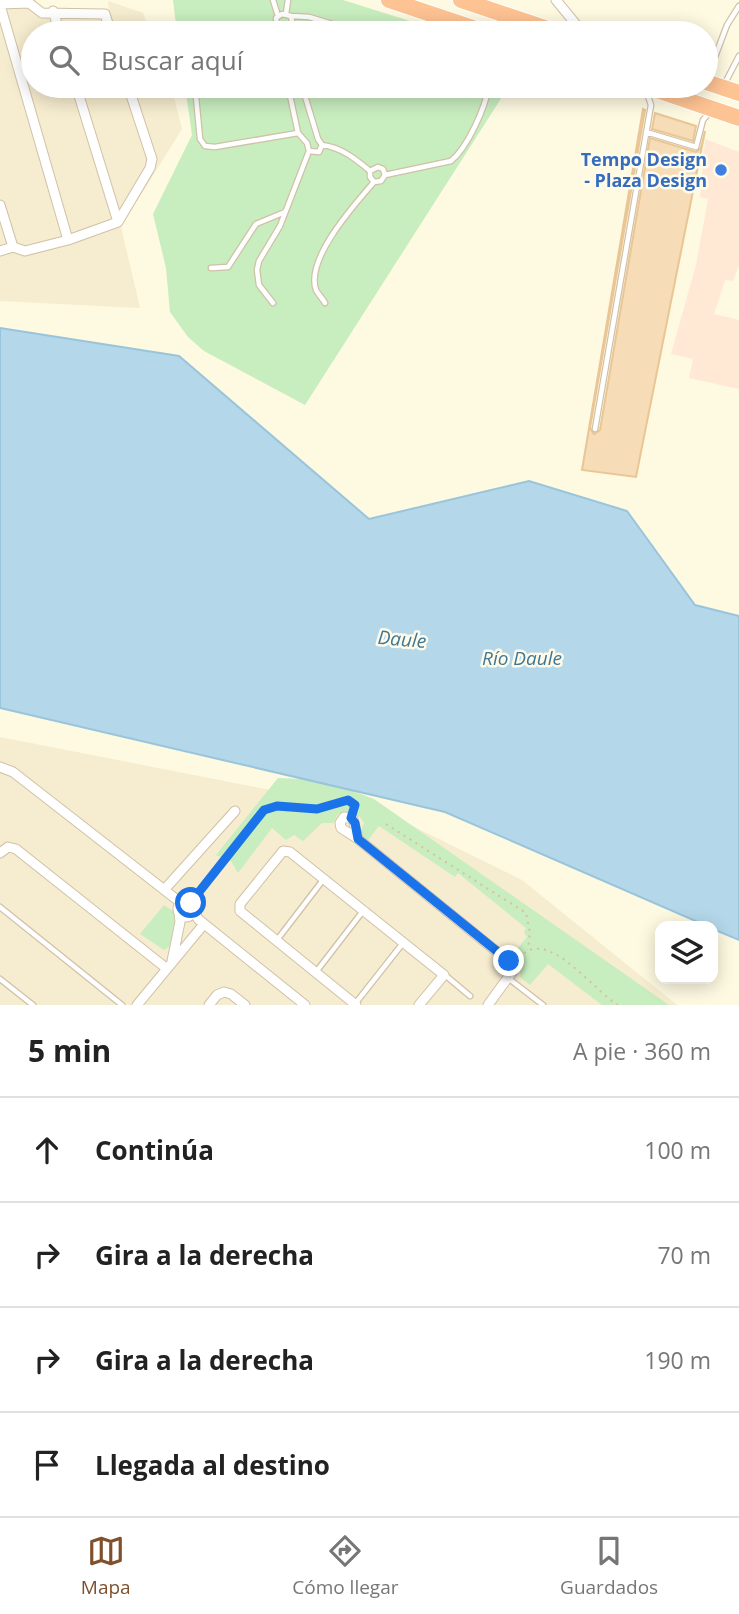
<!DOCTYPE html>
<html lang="es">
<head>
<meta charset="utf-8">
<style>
	body { margin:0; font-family:"Open Sans",sans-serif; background:#f6f6f6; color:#222 }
	.controls { position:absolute; right:21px; bottom:21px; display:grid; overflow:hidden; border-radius:14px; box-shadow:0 4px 18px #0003 }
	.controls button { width:63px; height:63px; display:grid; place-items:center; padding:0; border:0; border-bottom:2px solid #e0e0e0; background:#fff; color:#222; font:35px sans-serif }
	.stop { position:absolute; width:21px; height:21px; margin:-16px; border:5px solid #1a73e8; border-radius:50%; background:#fff }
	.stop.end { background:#1a73e8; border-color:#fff; box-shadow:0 2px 7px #0008 }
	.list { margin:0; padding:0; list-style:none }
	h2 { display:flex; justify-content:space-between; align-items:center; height:91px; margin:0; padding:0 28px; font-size:30px }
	h2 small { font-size:23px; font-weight:400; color:#767676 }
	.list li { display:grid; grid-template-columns:46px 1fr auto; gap:21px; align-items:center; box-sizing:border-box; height:105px; padding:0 28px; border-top:2px solid #e0e0e0 }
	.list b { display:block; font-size:26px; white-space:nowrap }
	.list em { font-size:23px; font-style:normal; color:#767676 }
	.icon { flex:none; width:38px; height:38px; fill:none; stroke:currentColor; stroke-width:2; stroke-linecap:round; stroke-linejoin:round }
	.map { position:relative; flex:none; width:739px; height:1005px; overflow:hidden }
	.search { position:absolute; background:#fff; box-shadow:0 4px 18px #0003; left:21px; right:21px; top:21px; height:77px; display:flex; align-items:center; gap:18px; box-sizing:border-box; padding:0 24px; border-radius:38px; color:#767676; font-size:26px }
	.sheet { height:511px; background:#fff }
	nav { display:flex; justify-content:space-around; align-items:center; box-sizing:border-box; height:98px; border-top:2px solid #e0e0e0; background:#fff; font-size:19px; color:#767676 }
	nav a { display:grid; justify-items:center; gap:4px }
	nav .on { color:#80502d }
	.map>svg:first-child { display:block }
	.residential { fill:#f6eccf }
	.commercial { fill:#ffe9d5 }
	.green { fill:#c8edbf }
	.water { fill:#b4d7e9; stroke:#99c5dc; stroke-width:2 }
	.building { fill:#f6dcb7; stroke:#eac695; stroke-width:2 }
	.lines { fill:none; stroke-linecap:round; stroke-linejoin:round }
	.lane-casing { stroke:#d0c1a7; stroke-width:7 }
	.street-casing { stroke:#d0c1a7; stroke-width:11 }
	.highway-casing { stroke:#fff; stroke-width:18 }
	.path { stroke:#dbc09a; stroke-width:2; stroke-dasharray:2 5; stroke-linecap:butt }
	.lane { stroke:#fff; stroke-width:4.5 }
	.street { stroke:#fff; stroke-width:9 }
	.highway { stroke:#fec393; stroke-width:16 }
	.route { stroke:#1a73e8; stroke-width:9 }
	.shop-dot { fill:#3f7fe0; stroke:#fffbea; stroke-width:2.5 }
	.labels { text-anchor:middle; stroke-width:5; stroke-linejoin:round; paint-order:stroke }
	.shop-label { font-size:18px; font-weight:bold; fill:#366cbe; stroke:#fffbea; text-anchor:end }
	.water-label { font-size:19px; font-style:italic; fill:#407795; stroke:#fffbea }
</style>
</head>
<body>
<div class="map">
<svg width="739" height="1005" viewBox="0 0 739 1005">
	<rect width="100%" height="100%" fill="#fef9e1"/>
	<path class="residential" d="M0,0H36L39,9L109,10L108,1L143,13L151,33H33V86H171L182,129L121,227L140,308L0,301Z
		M0,737L311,798L349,795L522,880L677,1005H0Z"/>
	<path class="commercial" d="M705,139L739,152V265L733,281L725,280L714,314L739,320V389L689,378L693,359L671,354L696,265L708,199L700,197Z"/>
	<path class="green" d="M173,0H343L448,33H177Z
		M185,86H509L305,405L204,351L188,337L170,312L166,268L153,214L192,135Z
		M278,778L323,780L374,799L669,1005H602L548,964L530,985L520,977L521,966L512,955L527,937L524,933L526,928L458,873L455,877L379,826L368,840L360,833L364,823L360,817L352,812L338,814L333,823H322L303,841L294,835L286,840L272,828L238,873L231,861L216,855Z
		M164,905L173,911L175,919L170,946L164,950L140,934Z"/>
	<path class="water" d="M0,328L179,356L369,519L529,481L627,511L695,605L739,616V940L713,929V926H707L445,812L0,708Z"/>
	<path class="building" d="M643,109L645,110L590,428L594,434L600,430L650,138L696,152L701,148L705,131L636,477L582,470Z
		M655,113L696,126L693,141L652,129Z"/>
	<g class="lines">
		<g class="lane-casing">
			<path id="lane" d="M273,0L278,16
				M286,14L288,0
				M291,16L309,17L362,33
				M278,33L276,18L282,14L291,16L294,33
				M706,54L714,58
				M707,78L727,25L739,6
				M725,83L739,56
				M195,86L200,139L205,146L215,147L298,133
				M302,86L318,139L322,145C341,147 357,160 370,171V177L374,182
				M646,132L696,147L703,120L709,113
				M309,151L319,152L322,145
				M370,171L378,167L383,169L385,175
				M211,268L228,267L256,224L285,212
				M273,303L259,285L257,270L259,261L280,226L309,151L307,143L298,133L288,86
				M325,303C323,299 318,294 316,290C305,259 355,204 374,182L381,181L385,175L451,161C468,147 485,108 489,86
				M595,429L651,105L647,93
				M195,897L264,810L277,806L317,809L347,800L355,805L352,817
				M186,901L195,897L193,905
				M0,907L122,1005
				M277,940L323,880
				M316,972L363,911
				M445,975L470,996
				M508,978L543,1005
				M0,979L33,1005
				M355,1004L403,943"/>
		</g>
		<g class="street-casing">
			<path id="street" d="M556,0L583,33
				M0,4L29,3L42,13L105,14L111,33
				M0,5L68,240L118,222L150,168L152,159L128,86
				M53,11L60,33
				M76,86L118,222
				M0,205L13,247
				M0,251L13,247L25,251L68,240
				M0,767L13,772L176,899
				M344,817L353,819L358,839L341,828L340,823Z
				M358,839L512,964V972L488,1005
				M0,853L8,847L16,849L166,968
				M164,890L235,811
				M178 909a8 8 0 1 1 16 0a8 8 0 1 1-16 0Z
				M194,910L198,919L305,1005
				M172,961L180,922L179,913
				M137,1005L204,924
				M209,1005L217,995L224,992L231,994L245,1005
				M356,1005L240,911V904L283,851L290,852L444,975L419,1005"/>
		</g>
		<g class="highway-casing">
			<path id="highway" d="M389,0L488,33
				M461,0L560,33
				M706,82L739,93
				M645,86L739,118"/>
		</g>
		<path class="path" d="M386,824L526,913L530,932L528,950
			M519,958C523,954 527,950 533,949C560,944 595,991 618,1005"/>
		<use href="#lane" class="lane"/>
		<use href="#street" class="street"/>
		<use href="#highway" class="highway"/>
	</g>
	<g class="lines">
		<path class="route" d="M191,903L193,905L195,897L264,810L277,806L317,809L348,800L355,805L351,818L355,823L358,839L509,961"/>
	</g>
	<circle class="shop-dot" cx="721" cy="170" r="7"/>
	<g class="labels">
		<g class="shop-label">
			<text x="707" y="166">Tempo Design<tspan x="707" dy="21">- Plaza Design</tspan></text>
		</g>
		<g class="water-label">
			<text transform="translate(402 639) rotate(5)" y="7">Daule</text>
			<text x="522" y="665">Río Daule</text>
		</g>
	</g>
</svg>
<div class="controls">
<button><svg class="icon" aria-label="layers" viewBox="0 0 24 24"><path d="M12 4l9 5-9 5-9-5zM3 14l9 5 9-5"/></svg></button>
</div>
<div class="stop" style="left:191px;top:903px"></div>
<div class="stop end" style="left:509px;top:961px"></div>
<div class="search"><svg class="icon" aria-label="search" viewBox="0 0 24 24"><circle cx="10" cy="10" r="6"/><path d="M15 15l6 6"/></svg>Buscar aquí</div>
</div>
<section class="sheet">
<h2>5 min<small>A pie · 360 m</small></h2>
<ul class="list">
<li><svg class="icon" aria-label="ahead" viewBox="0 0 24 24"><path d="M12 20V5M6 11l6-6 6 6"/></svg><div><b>Continúa</b></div><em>100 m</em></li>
<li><svg class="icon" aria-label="right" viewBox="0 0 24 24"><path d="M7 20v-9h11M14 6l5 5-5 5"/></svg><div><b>Gira a la derecha</b></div><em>70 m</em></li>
<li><svg class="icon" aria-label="right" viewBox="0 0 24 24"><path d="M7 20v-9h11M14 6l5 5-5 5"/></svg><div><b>Gira a la derecha</b></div><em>190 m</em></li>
<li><svg class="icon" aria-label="arrive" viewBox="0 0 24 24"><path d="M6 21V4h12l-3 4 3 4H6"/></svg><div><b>Llegada al destino</b></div></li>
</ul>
</section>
<nav>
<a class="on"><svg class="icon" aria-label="map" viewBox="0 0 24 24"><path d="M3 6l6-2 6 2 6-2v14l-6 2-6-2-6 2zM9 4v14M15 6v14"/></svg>Mapa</a>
<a><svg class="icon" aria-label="directions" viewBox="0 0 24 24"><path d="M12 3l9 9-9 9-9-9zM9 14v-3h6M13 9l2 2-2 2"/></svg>Cómo llegar</a>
<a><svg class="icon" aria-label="saved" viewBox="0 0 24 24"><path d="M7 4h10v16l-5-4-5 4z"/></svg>Guardados</a>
</nav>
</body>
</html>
